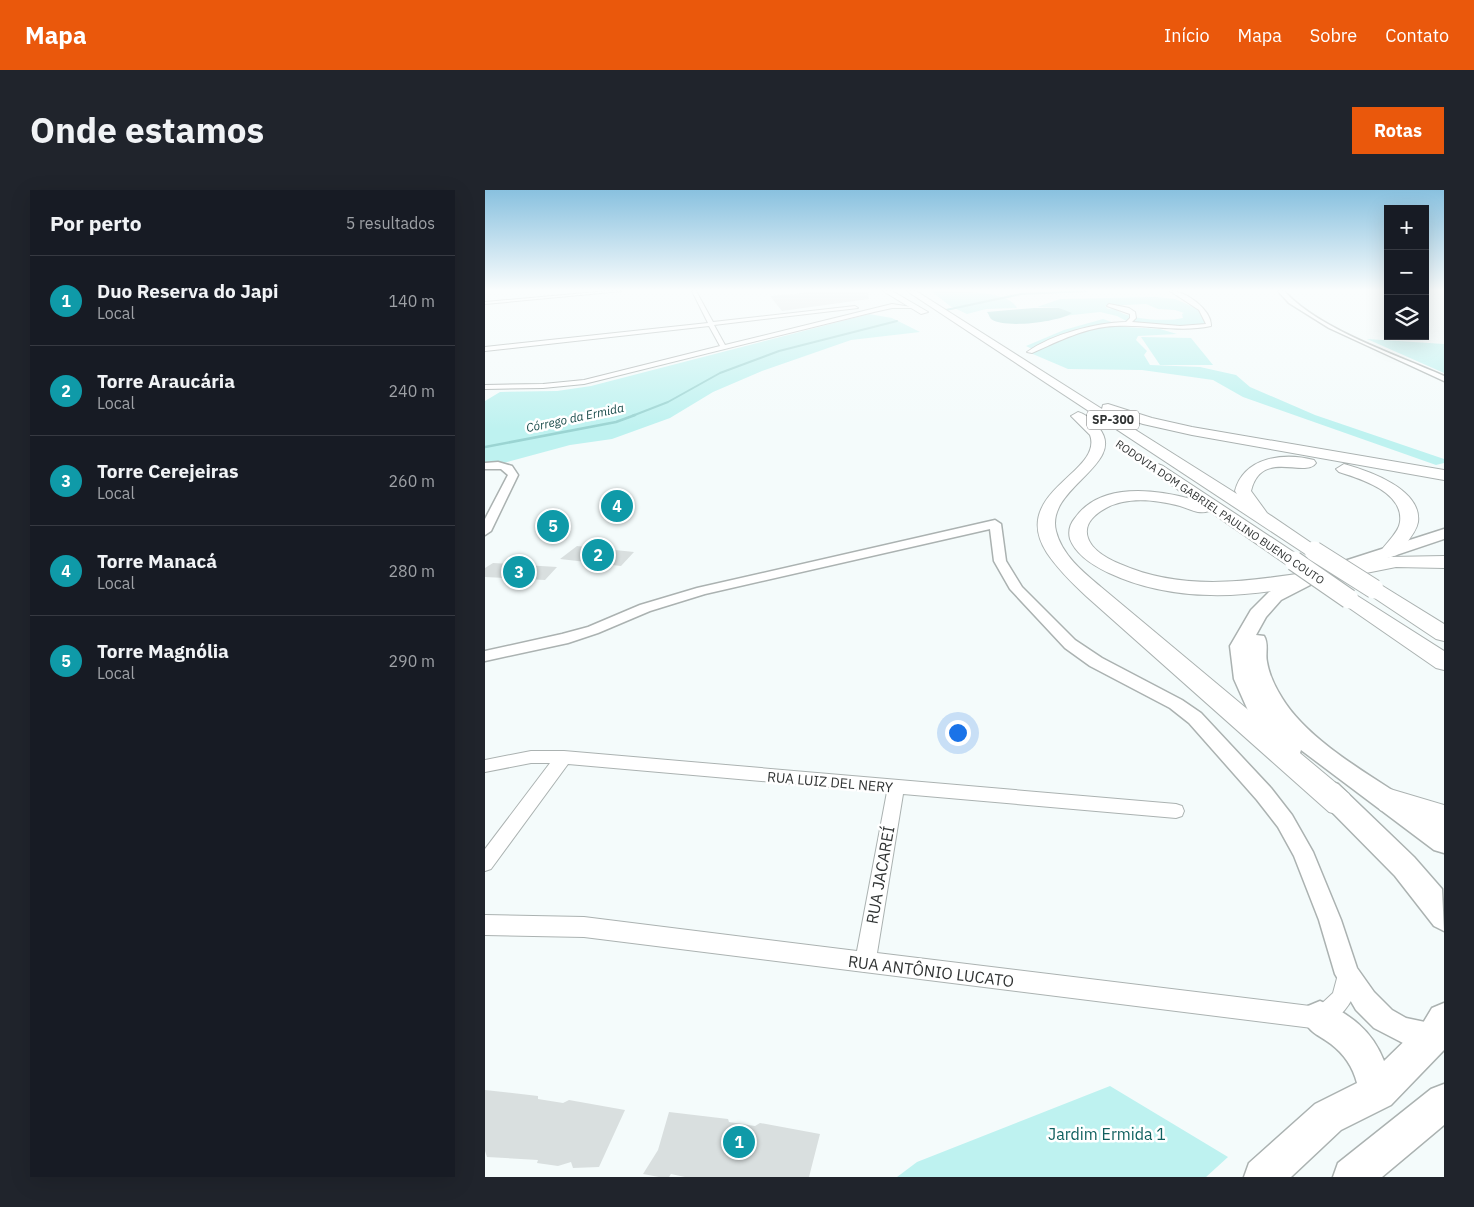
<!DOCTYPE html>
<html lang="pt">
<head>
<meta charset="utf-8">
<style>
	body { margin:0; font-family:"IBM Plex Sans",sans-serif; background:#20242c; color:#f1f3f6 }
	.controls { position:absolute; right:15px; top:15px; display:grid; overflow:hidden; border-radius:0px; box-shadow:0 5px 20px #0002 }
	.controls button { width:45px; height:45px; display:grid; place-items:center; padding:0; border:0; border-bottom:1px solid #363941; background:#171b24; color:#f1f3f6; font:25px sans-serif }
	.you { position:absolute; left:472px; top:542px; width:18px; height:18px; margin:-12px; border:4px solid #fff; border-radius:50%; background:#1a73e8; box-shadow:0 0 0 8px #1a73e833 }
	.badge { display:grid; place-items:center; width:32px; height:32px; border-radius:50%; background:#ea580c; color:#fff; font-size:16px; font-weight:700 }
	.pin { position:absolute; translate:-50% -50%; border:2px solid #fff; box-shadow:0 1px 5px #0006 }
	.list { margin:0; padding:0; list-style:none }
	h2 { display:flex; justify-content:space-between; align-items:center; height:65px; margin:0; padding:0 20px; font-size:21px }
	h2 small { font-size:16px; font-weight:400; color:#9ea1a6 }
	.list li { display:grid; grid-template-columns:32px 1fr auto; gap:15px; align-items:center; box-sizing:border-box; height:90px; padding:0 20px; border-top:1px solid #363941 }
	.list b { display:block; font-size:19px; white-space:nowrap }
	.list p { margin:0; font-size:16px; white-space:nowrap; color:#9ea1a6 }
	.list em { font-size:16px; font-style:normal; color:#9ea1a6 }
	.icon { flex:none; width:28px; height:28px; fill:none; stroke:currentColor; stroke-width:2; stroke-linecap:round; stroke-linejoin:round }
	.map { position:relative; flex:none; width:959px; height:987px; overflow:hidden; border-radius:0px }
	header { display:flex; align-items:center; gap:30px; box-sizing:border-box; height:70px; padding:0 25px; background:#ea580c; color:#fff }
	header strong { font-size:24px }
	nav { display:flex; gap:28px; margin-inline-start:auto; font-size:18px }
	.intro { display:flex; align-items:center; justify-content:space-between; box-sizing:border-box; height:120px; padding:0 30px }
	h1 { margin:0; font-size:35px }
	.button { padding:12px 22px; border-radius:0px; background:#ea580c; color:#fff; font-size:18px; font-weight:700 }
	main { display:flex; gap:30px; padding:0 30px }
	aside { flex:1; background:#171b24; border-radius:0px; box-shadow:0 5px 20px #0002 }
	.map>svg:first-child { display:block }
	.green { fill:#bef2f0; fill-rule:evenodd }
	.water { fill:#9bd4d2 }
	.lines { fill:none; stroke-linecap:round; stroke-linejoin:round }
	.stream-far1 { stroke:#9bd4d2; stroke-width:2 }
	.stream { stroke:#9bd4d2; stroke-width:2.5 }
	.building { fill:#d9dfdf }
	.minor-casing { stroke:#abb2b1; stroke-width:2 }
	.tertiary-casing { stroke:#abb2b1; stroke-width:3 }
	.primary-casing { stroke:#abb2b1; stroke-width:3 }
	.motorway-casing { stroke:#abb2b1; stroke-width:2 }
	.minor { fill:#fff; fill-rule:evenodd }
	.tertiary { fill:#fff; fill-rule:evenodd }
	.primary { fill:#fff; fill-rule:evenodd }
	.motorway { fill:#fff; fill-rule:evenodd }
	.motorway-bridge-casing { stroke:#abb2b1; stroke-width:21; stroke-linecap:butt }
	.motorway-bridge { stroke:#fff; stroke-width:19 }
	.labels { text-anchor:middle; stroke-width:5; stroke-linejoin:round; paint-order:stroke }
	.far-street-label { font-size:11px; fill:#313434; stroke:#fff }
	.far-water-label { font-size:12px; font-style:italic; fill:#164948; stroke:#fff }
	.shield { fill:#fff; stroke:#6f7171; stroke-width:1 }
	.shield-label { font-size:12px; font-weight:bold; fill:#313434 }
	.street-label { font-size:14px; fill:#313434; stroke:#fff }
	.near-street-label { font-size:16px; fill:#313434; stroke:#fff }
	.near-park-label { font-size:16px; fill:#0f5f5e; stroke:#fff }
</style>
</head>
<body>
<header>
<strong>Mapa</strong>
<nav><a>Início</a><a>Mapa</a><a>Sobre</a><a>Contato</a></nav>
</header>
<div class="intro"><h1>Onde estamos</h1><a class="button">Rotas</a></div>
<main>
<aside>
<h2>Por perto<small>5 resultados</small></h2>
<ul class="list">
<li><span class="badge" style="background:#0f9aa8">1</span><div><b>Duo Reserva do Japi</b><p>Local</p></div><em>140 m</em></li>
<li><span class="badge" style="background:#0f9aa8">2</span><div><b>Torre Araucária</b><p>Local</p></div><em>240 m</em></li>
<li><span class="badge" style="background:#0f9aa8">3</span><div><b>Torre Cerejeiras</b><p>Local</p></div><em>260 m</em></li>
<li><span class="badge" style="background:#0f9aa8">4</span><div><b>Torre Manacá</b><p>Local</p></div><em>280 m</em></li>
<li><span class="badge" style="background:#0f9aa8">5</span><div><b>Torre Magnólia</b><p>Local</p></div><em>290 m</em></li>
</ul>
</aside>
<div class="map">
<svg width="959" height="987" viewBox="0 0 959 987">
	<rect width="100%" height="100%" fill="#f4fbfb"/>
	<path class="green" d="M446,101C466,101 525,100 532,118L501,119L482,124L465,116Z
		M671,107L690,109L718,121L722,134L699,137L645,133L632,126L615,122L578,126L575,118L552,117L575,109ZM661,114L673,119L690,120L699,123L697,124L698,128C682,132 640,130 630,118L623,119L620,116Z
		M384,124L407,128L435,142L366,150L277,181L228,202L185,228L127,249L85,255L11,275H0V211L15,202L72,201L106,196Z
		M618,129L641,137L675,139L692,144L653,146L651,150L662,161L659,165L665,175L715,177L751,185L765,197L830,225L959,269V273L951,275L758,207L728,190L657,180L583,179L543,162L547,159L541,156L579,140Z
		M656,147L706,148L728,175H675Z
		M882,149L959,154V183Z
		M625,896L743,967L721,987H412L432,972Z"/>
	<path class="water" d="M549,118H574L587,123C574,132 519,139 506,129C504,127 504,124 502,122Z"/>
	<g class="lines">
		<path class="stream-far1" d="M461,120L536,104L602,101
			M147,226L183,212L235,183L294,161L412,131"/>
		<path class="stream" d="M0,257L131,232L150,225"/>
	</g>
	<path class="building" d="M338,101H383L384,109L297,121L285,106Z
		M92,356L149,362L136,376L75,369Z
		M8,373L72,377L60,390L0,387V378Z
		M0,900L53,906V909L78,913L84,910L140,920L114,977L88,978L86,972L73,976L52,973L53,970L2,967L0,961Z
		M184,922L243,929L244,932L270,936L275,933L335,944L324,987H200L186,984L184,987H174L158,984L173,960Z"/>
	<g class="lines">
		<g class="minor-casing">
			<path id="minor" d="M123,101H137L0,114V112Z
				M207,101H211L228,132L370,116L373,118L229,135L240,155L407,114L433,118H407L389,122L99,194L58,198L0,199V195L58,194L99,190L235,156L224,136L0,161V157L223,133Z
				M685,101C700,100 727,120 726,136C694,143 662,134 630,136C601,137 574,151 547,163L542,162C567,144 610,133 641,132L645,128V124L622,116L624,114L644,118L650,122L651,128L647,132L695,136L721,134L714,120Z
				M46,561H79L691,614L697,616L699,621L697,626L691,628L418,604L392,763L833,817L848,803L855,777L862,774L869,777C880,802 857,829 835,839L99,747L0,745V725L99,727L372,761L402,602L83,574L6,679L0,681V659L65,573H46L0,582V570Z"/>
		</g>
		<g class="tertiary-casing">
			<path id="tertiary" d="M793,101H799C835,140 910,164 959,186V191L844,138L804,113Z
				M13,272L27,276L33,285L6,341L0,345V329L23,285L16,279H0V273Z
				M510,330L516,334L521,371L537,397L590,450L617,468L697,510L716,523L786,598L807,625L828,662L856,730L872,778L889,802L907,820L921,828L959,836V854L950,858L918,853L889,838L871,820L850,784L834,730L809,666L793,637L772,610L704,533L685,518L605,476L580,458L525,399L509,371L505,339L220,404L165,421L113,443L83,453L0,471V461L77,444L103,437L155,415L212,398Z"/>
		</g>
		<g class="primary-casing">
			<path id="primary" d="M959,339V349L831,392L796,410L781,427L771,445L779,446C784,454 780,464 782,472C784,484 790,497 797,508C828,559 910,598 959,635V663L949,660L816,560L813,569L805,572L797,569L765,525L749,489L745,456L766,420L784,402L819,384Z
				M844,591L853,594L929,667L957,699L959,741L949,736L910,686L835,610L831,602L835,594Z
				M835,811C865,824 887,840 899,871L938,833L947,818L959,813V860L906,915L856,940L806,987H759L764,973L830,914L872,893C868,877 859,864 846,854C833,844 825,844 818,828L823,816Z
				M959,894V935L897,987H848L853,973L946,899Z"/>
		</g>
		<g class="motorway-casing">
			<path id="motorway" d="M398,101H407L443,122L436,124Z
				M422,101H431L617,219L618,215L623,214L667,228L707,237L959,280V290L707,245L658,234L622,222L752,304L750,301C759,267 799,262 829,270L831,273C820,289 776,258 766,301L782,323L838,361L836,365H822Z
				M593,222C601,224 609,232 614,238C643,274 560,298 571,341C577,365 598,382 616,397L864,604L868,613L864,622L854,625L844,622L601,406C587,393 573,379 562,363C523,302 619,283 605,245L586,226Z
				M673,274L678,276L816,367L818,371L816,375H802L724,321C714,325 705,319 695,316C672,310 643,306 621,318C610,324 598,334 603,348C607,360 623,369 635,374C696,401 760,392 825,382L832,384L835,388L832,392C764,409 688,413 624,383C609,376 591,365 585,349C583,341 585,334 590,328C615,292 670,299 706,309L668,282L665,279Z
				M859,274C884,281 937,299 933,332C931,344 918,356 912,365L905,367L959,366V378L911,377L881,383L874,381L871,377L874,373L905,367L898,365L896,361C901,353 914,342 915,332C919,302 876,289 854,282L851,279Z
				M889,393L896,395L959,434V451L951,449L882,403L879,399L882,395Z
				M864,403L871,405L959,461V480L951,478L857,413L854,409L857,405Z
				M905,599L959,615V641L895,620L891,611L895,602Z"/>
		</g>
		<use href="#minor" class="minor"/>
		<use href="#tertiary" class="tertiary"/>
		<use href="#primary" class="primary"/>
		<use href="#motorway" class="motorway"/>
		<g class="motorway-bridge-casing">
			<path id="motorway-bridge" d="M829,361L889,399
				M809,371L864,409"/>
		</g>
		<use href="#motorway-bridge" class="motorway-bridge"/>
	</g>
	<linearGradient id="sky" x2="0" y2="1"><stop stop-color="#89c1df"/><stop offset="0.42" stop-color="#fafdfd"/><stop offset="1" stop-color="#fafdfd" stop-opacity="0"/></linearGradient>
	<rect width="959" height="239" fill="url(#sky)"/>
	<g class="labels">
		<g class="far-street-label">
			<text transform="translate(735 322) rotate(34)" y="4">RODOVIA DOM GABRIEL PAULINO BUENO COUTO</text>
		</g>
		<g class="far-water-label">
			<text transform="translate(90 228) rotate(-12)" y="4">Córrego da Ermida</text>
		</g>
		<rect class="shield" x="602" y="220.5" width="52" height="19" rx="4"/>
		<g class="shield-label">
			<text x="628" y="234">SP-300</text>
		</g>
		<g class="street-label">
			<text transform="translate(345 592) rotate(5)" y="5">RUA LUIZ DEL NERY</text>
		</g>
		<g class="near-street-label">
			<text transform="translate(395 685) rotate(-80)" y="6">RUA JACAREÍ</text>
			<text transform="translate(446 781) rotate(7)" y="6">RUA ANTÔNIO LUCATO</text>
		</g>
		<g class="near-park-label">
			<text x="622" y="950">Jardim Ermida 1</text>
		</g>
	</g>
</svg>
<div class="controls">
<button>+</button>
<button>−</button>
<button><svg class="icon" aria-label="layers" viewBox="0 0 24 24"><path d="M12 4l9 5-9 5-9-5zM3 14l9 5 9-5"/></svg></button>
</div>
<div class="you"></div>
<div class="pin badge" style="left:254px;top:952px;background:#0f9aa8">1</div>
<div class="pin badge" style="left:113px;top:365px;background:#0f9aa8">2</div>
<div class="pin badge" style="left:34px;top:382px;background:#0f9aa8">3</div>
<div class="pin badge" style="left:132px;top:316px;background:#0f9aa8">4</div>
<div class="pin badge" style="left:68px;top:336px;background:#0f9aa8">5</div>
</div>
</main>
</body>
</html>
